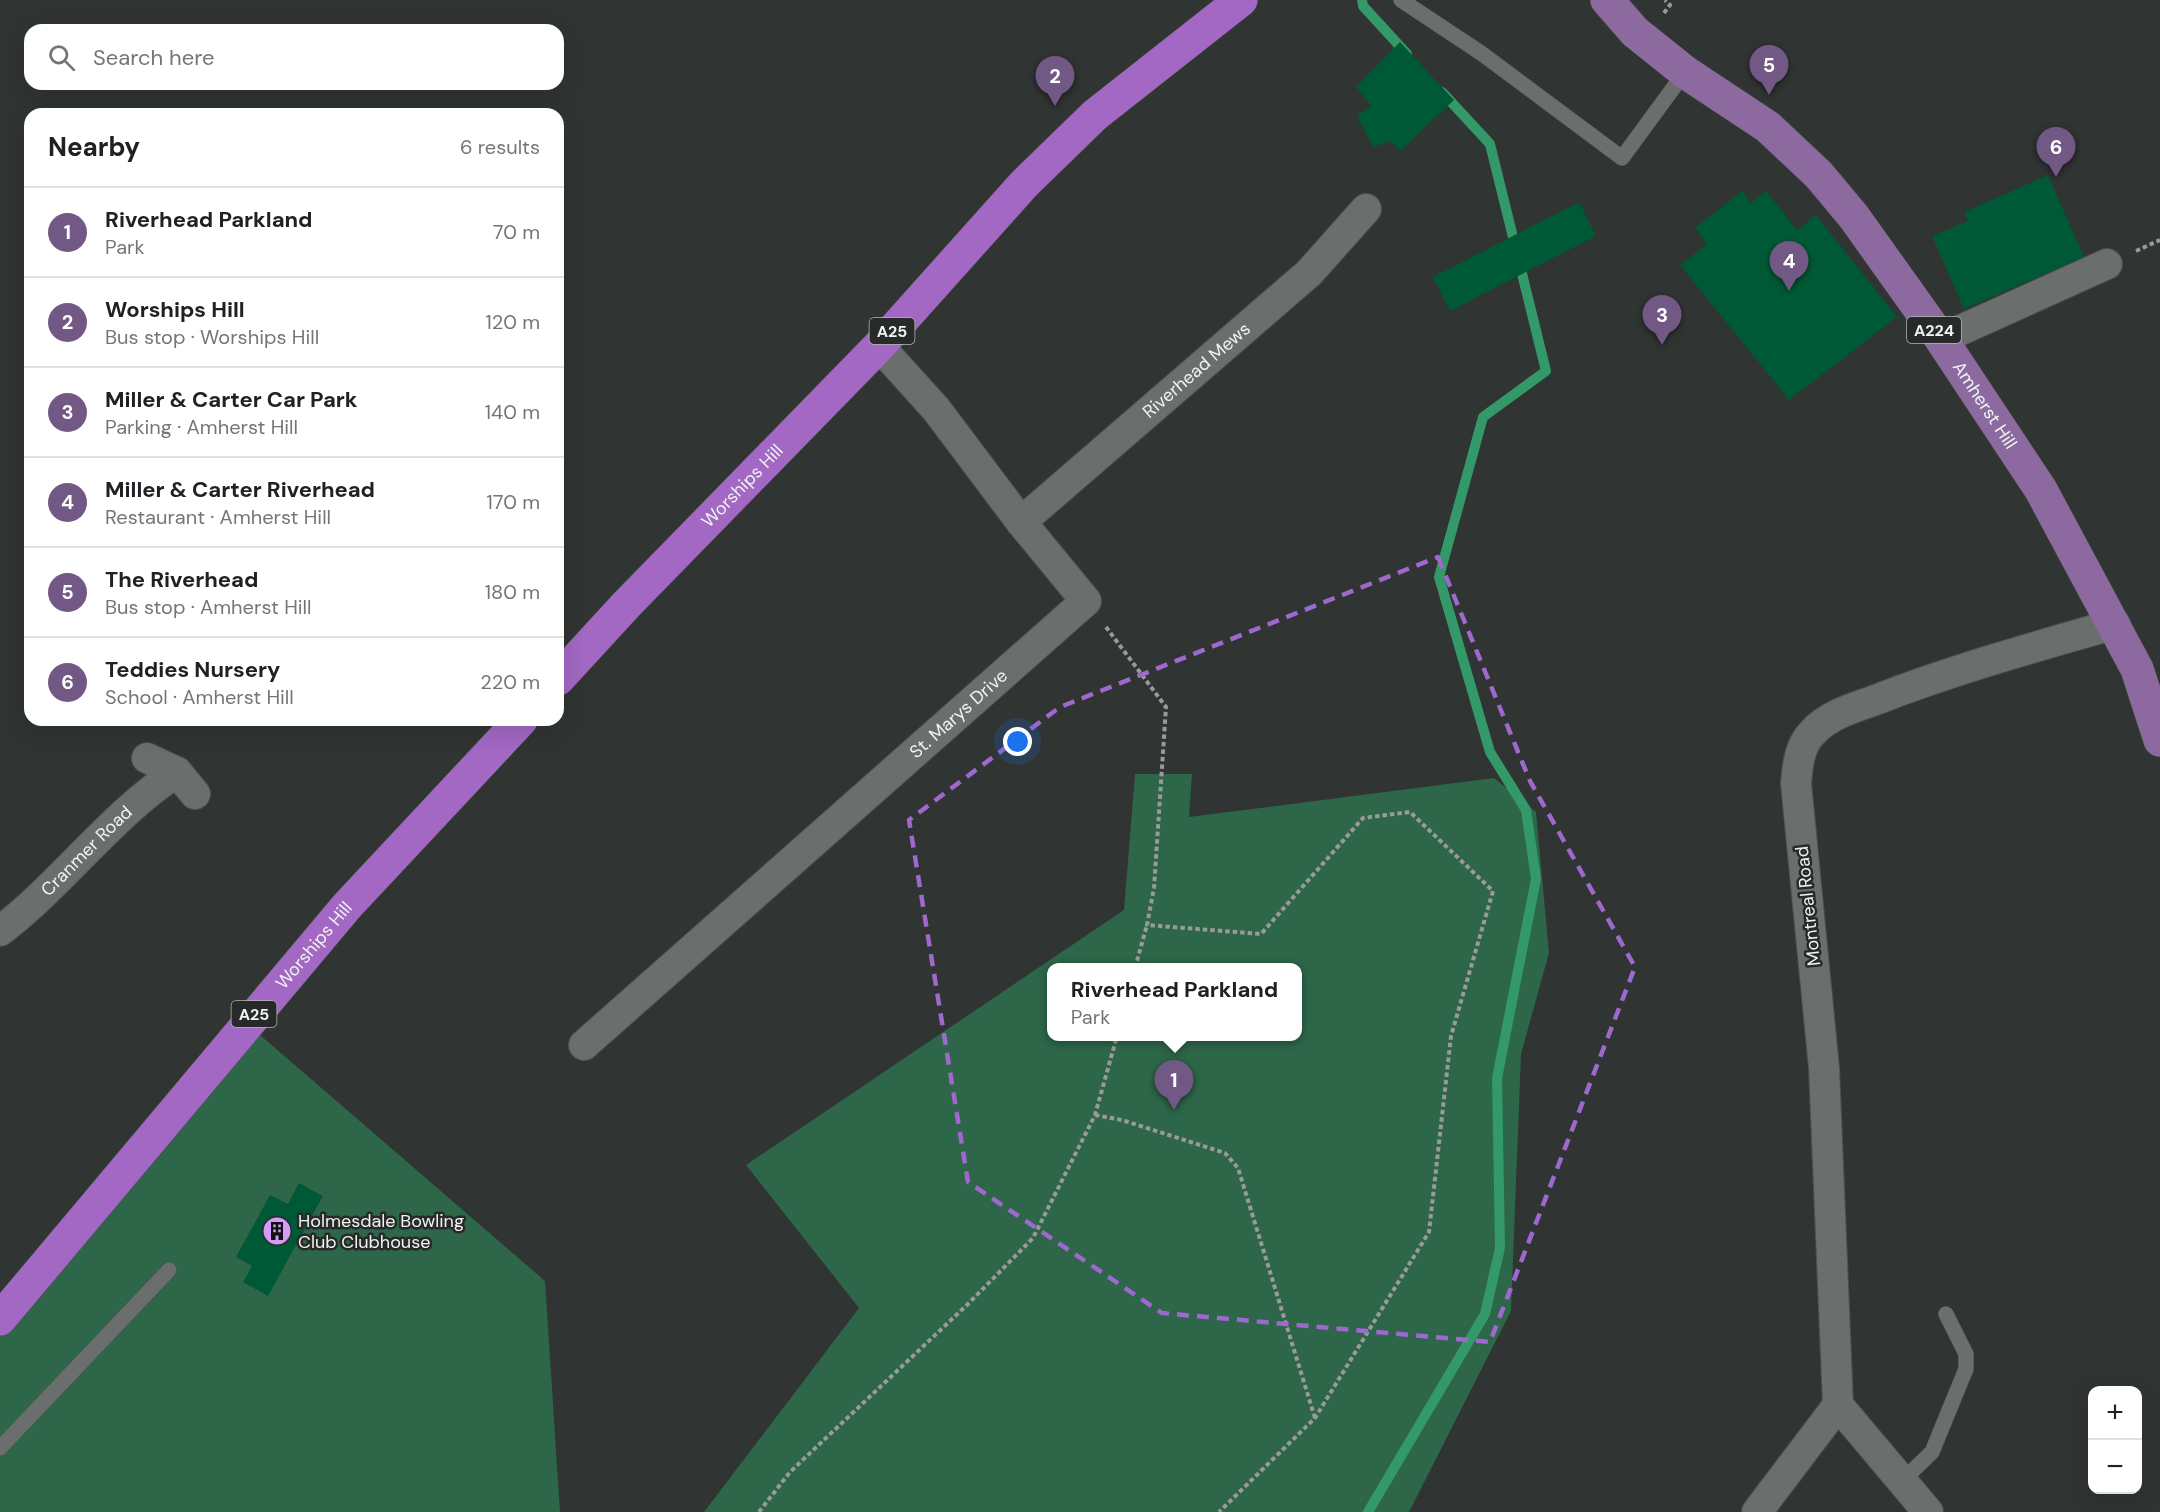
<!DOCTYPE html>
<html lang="en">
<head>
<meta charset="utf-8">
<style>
	body { margin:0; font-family:"DM Sans",sans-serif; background:#f6f6f6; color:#202124 }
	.controls { position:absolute; right:18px; bottom:18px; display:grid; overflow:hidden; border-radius:12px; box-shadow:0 6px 24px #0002 }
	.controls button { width:54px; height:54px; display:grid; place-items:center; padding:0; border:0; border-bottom:2px solid #e0e0e0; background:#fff; color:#202124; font:30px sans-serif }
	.you { position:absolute; left:1018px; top:742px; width:21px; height:21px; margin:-15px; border:4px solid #fff; border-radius:50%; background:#1a73e8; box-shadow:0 0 0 9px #1a73e833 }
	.badge { display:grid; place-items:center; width:39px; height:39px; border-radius:50%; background:#725884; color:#fff; font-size:20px; font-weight:700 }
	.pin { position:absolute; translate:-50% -50px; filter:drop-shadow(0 2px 3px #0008) }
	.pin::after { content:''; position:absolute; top:32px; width:21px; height:18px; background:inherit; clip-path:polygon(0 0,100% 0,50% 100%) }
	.popup { position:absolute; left:1047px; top:963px; width:255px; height:78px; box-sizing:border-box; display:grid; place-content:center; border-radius:12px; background:#fff; filter:drop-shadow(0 2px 4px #0005); font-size:20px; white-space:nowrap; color:#757577 }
	.popup b { font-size:22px; color:#202124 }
	.popup::after { content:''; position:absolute; left:50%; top:100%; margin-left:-12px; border:12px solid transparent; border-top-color:#fff }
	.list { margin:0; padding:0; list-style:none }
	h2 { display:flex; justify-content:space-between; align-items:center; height:78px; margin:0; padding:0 24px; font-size:26px }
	h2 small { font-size:20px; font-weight:400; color:#757577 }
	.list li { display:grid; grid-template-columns:39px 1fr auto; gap:18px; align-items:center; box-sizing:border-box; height:90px; padding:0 24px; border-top:2px solid #e0e0e0 }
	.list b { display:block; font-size:22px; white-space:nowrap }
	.list p { margin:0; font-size:20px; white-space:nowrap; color:#757577 }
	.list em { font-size:20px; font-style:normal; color:#757577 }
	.icon { flex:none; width:33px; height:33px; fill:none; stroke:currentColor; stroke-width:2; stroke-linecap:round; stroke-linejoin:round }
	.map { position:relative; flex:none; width:2160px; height:1512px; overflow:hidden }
	.search { position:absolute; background:#fff; box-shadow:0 6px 24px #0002; left:24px; top:24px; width:540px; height:66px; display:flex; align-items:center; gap:15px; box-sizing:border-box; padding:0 21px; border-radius:18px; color:#757577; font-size:22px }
	.panel { position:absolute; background:#fff; box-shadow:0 6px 24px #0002; left:24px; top:108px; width:540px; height:618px; border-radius:18px }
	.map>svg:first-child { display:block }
	.green { fill:#2d6649; fill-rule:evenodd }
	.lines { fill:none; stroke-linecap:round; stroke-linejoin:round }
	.stream { stroke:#349969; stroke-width:10 }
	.building { fill:#005936 }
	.lane-casing { stroke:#4c4f4e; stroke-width:16 }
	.street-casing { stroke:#4c4f4e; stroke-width:32 }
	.primary-casing { stroke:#4c4f4e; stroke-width:34 }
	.highway-casing { stroke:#4c4f4e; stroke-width:34 }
	.path { stroke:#989b99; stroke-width:4; stroke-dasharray:4.5 3; stroke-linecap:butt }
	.lane { stroke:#6a6e6c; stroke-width:15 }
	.street { stroke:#6a6e6c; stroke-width:30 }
	.primary { stroke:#8c6aa0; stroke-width:33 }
	.highway { stroke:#a268c3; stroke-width:33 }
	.marked { fill:none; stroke:#9e68ce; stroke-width:4.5; stroke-dasharray:12 8; stroke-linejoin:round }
	.labels { text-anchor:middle; stroke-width:5; stroke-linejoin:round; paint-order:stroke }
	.shield { fill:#272a28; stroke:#b4b7b5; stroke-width:1.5 }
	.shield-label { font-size:16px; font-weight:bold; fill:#f0f3f1 }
	.street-label { font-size:18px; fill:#f0f3f1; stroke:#272a28 }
	.poi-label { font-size:18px; fill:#f0f3f1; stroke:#272a28; text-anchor:start }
</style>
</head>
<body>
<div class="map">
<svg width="2160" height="1512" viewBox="0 0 2160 1512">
	<rect width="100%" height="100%" fill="#303432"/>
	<path class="green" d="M1135,774H1192L1189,817L1494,778L1536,812L1549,953L1521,1054L1511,1311L1409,1512H704L859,1308L746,1165L1124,910ZM1051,968H1297V1036H1051Z
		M244,1021L545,1281L560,1512H0V1311Z"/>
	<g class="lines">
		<path class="stream" d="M1362,0L1363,6L1407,54
			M1368,1512L1485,1314L1500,1248L1497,1078L1536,879L1526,810L1490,752L1439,577L1483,417L1546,371L1490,144L1442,92"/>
	</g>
	<path class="building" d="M1400,42L1454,100L1400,151L1391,141L1373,147L1357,116L1371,106L1356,87Z
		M2048,175L2084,257L1964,309L1932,236L1968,221L1964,212Z
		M1742,191L1751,203L1766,191L1797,230L1816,215L1897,317L1789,400L1680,265L1707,244L1695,228Z
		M1579,202L1596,236L1450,311L1433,277Z
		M299,1183L323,1196L268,1296L243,1282L252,1266L236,1257L270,1195L288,1204Z"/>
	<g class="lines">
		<g class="lane-casing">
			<path id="lane" d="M1401,0L1481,53L1622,158L1685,72
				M0,1448L169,1270
				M1901,1482L1932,1452L1966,1369V1354L1946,1314"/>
		</g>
		<g class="street-casing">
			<g id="street">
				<path d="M1941,339L2107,264"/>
				<path id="s1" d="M1021,522L1309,273L1366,209"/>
				<path d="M147,758L177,772"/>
				<path id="s2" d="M0,931C63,883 112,814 177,772L195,794"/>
				<path id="s3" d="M584,1045L1086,601L1021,522L936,409L879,346"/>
				<path d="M1757,1512L1838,1405"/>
				<path d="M1928,1512L1838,1405L1824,1068L1796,783C1798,764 1799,746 1813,732C1829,714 1857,707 1878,699C1955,669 2035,647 2115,624"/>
			</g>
		</g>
		<g class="primary-casing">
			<g id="primary">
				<path id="s4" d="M1607,0L1635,32L1685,72L1768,127L1819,175L1854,217L1941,339L2041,490L2137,669L2160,740"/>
			</g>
		</g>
		<g class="highway-casing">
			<g id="highway">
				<path id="s5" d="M558,679L626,605L879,346L1024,184L1095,115L1241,0"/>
				<path id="s6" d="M0,1319L347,906L521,720"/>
			</g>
		</g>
		<path class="path" d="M1664,13L1670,5L1665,0
			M2136,251L2160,240
			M1106,627L1166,707L1154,888L1147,925L1261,934L1363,818L1410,812L1493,891L1451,1036L1429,1232L1315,1418L1219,1512
			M1135,968L1147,925
			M1095,1115L1122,1120L1225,1153L1238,1168L1315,1418
			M759,1512L790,1472L968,1304L1033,1238L1095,1115L1117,1036"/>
		<use href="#lane" class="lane"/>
		<use href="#street" class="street"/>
		<use href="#primary" class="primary"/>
		<use href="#highway" class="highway"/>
	</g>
	<path class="marked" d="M1438,557L1530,781L1635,967L1490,1342L1162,1313L968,1182L909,820L1060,707Z"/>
	<defs>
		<g id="building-disc" transform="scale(1.5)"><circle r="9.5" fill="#d69bf9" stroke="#272a28"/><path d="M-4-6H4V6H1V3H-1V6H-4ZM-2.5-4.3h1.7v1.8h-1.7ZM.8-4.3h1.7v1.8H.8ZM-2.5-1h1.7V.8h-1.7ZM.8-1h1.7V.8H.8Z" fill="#111"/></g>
	</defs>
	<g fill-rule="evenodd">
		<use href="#building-disc" x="277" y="1231"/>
	</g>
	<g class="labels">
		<g class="shield">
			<rect x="1907" y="317" width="54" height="26" rx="4.5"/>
			<rect x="869.5" y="318" width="45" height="26" rx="4.5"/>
			<rect x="231.5" y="1001" width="45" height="26" rx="4.5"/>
		</g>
		<g class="shield-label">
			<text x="1934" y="336">A224</text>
			<text x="892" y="337">A25</text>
			<text x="254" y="1020">A25</text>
		</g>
		<g class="street-label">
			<text dy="6" stroke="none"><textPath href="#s1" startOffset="232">Riverhead Mews</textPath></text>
			<text dy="6" stroke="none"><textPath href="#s4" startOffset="560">Amherst Hill</textPath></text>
			<text dy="6" stroke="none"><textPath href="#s5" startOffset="267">Worships Hill</textPath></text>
			<text dy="6" stroke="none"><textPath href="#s3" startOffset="500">St. Marys Drive</textPath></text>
			<text dy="6" stroke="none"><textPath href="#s2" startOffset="118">Cranmer Road</textPath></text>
			<text transform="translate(1808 906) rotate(-96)" y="6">Montreal Road</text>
			<text dy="6" stroke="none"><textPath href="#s6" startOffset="488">Worships Hill</textPath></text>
		</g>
		<g class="poi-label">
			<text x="298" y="1227">Holmesdale Bowling<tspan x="298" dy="21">Club Clubhouse</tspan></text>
		</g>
	</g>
</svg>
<div class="controls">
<button>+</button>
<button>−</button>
</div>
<div class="you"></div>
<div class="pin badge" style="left:1174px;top:1110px">1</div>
<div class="popup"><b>Riverhead Parkland</b>Park</div>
<div class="pin badge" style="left:1055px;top:106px">2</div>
<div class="pin badge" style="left:1662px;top:345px">3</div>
<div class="pin badge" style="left:1789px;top:291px">4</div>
<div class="pin badge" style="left:1769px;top:95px">5</div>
<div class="pin badge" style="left:2056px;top:177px">6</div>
<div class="search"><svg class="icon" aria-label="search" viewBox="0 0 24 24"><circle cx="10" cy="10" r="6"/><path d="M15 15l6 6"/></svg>Search here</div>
<section class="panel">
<h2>Nearby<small>6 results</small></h2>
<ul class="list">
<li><span class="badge">1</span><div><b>Riverhead Parkland</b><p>Park</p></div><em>70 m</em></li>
<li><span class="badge">2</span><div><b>Worships Hill</b><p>Bus stop · Worships Hill</p></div><em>120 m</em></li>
<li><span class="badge">3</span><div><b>Miller &amp; Carter Car Park</b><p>Parking · Amherst Hill</p></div><em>140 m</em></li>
<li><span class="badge">4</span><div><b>Miller &amp; Carter Riverhead</b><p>Restaurant · Amherst Hill</p></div><em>170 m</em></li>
<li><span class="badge">5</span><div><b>The Riverhead</b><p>Bus stop · Amherst Hill</p></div><em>180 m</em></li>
<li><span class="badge">6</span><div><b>Teddies Nursery</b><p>School · Amherst Hill</p></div><em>220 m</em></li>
</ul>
</section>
</div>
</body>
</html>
